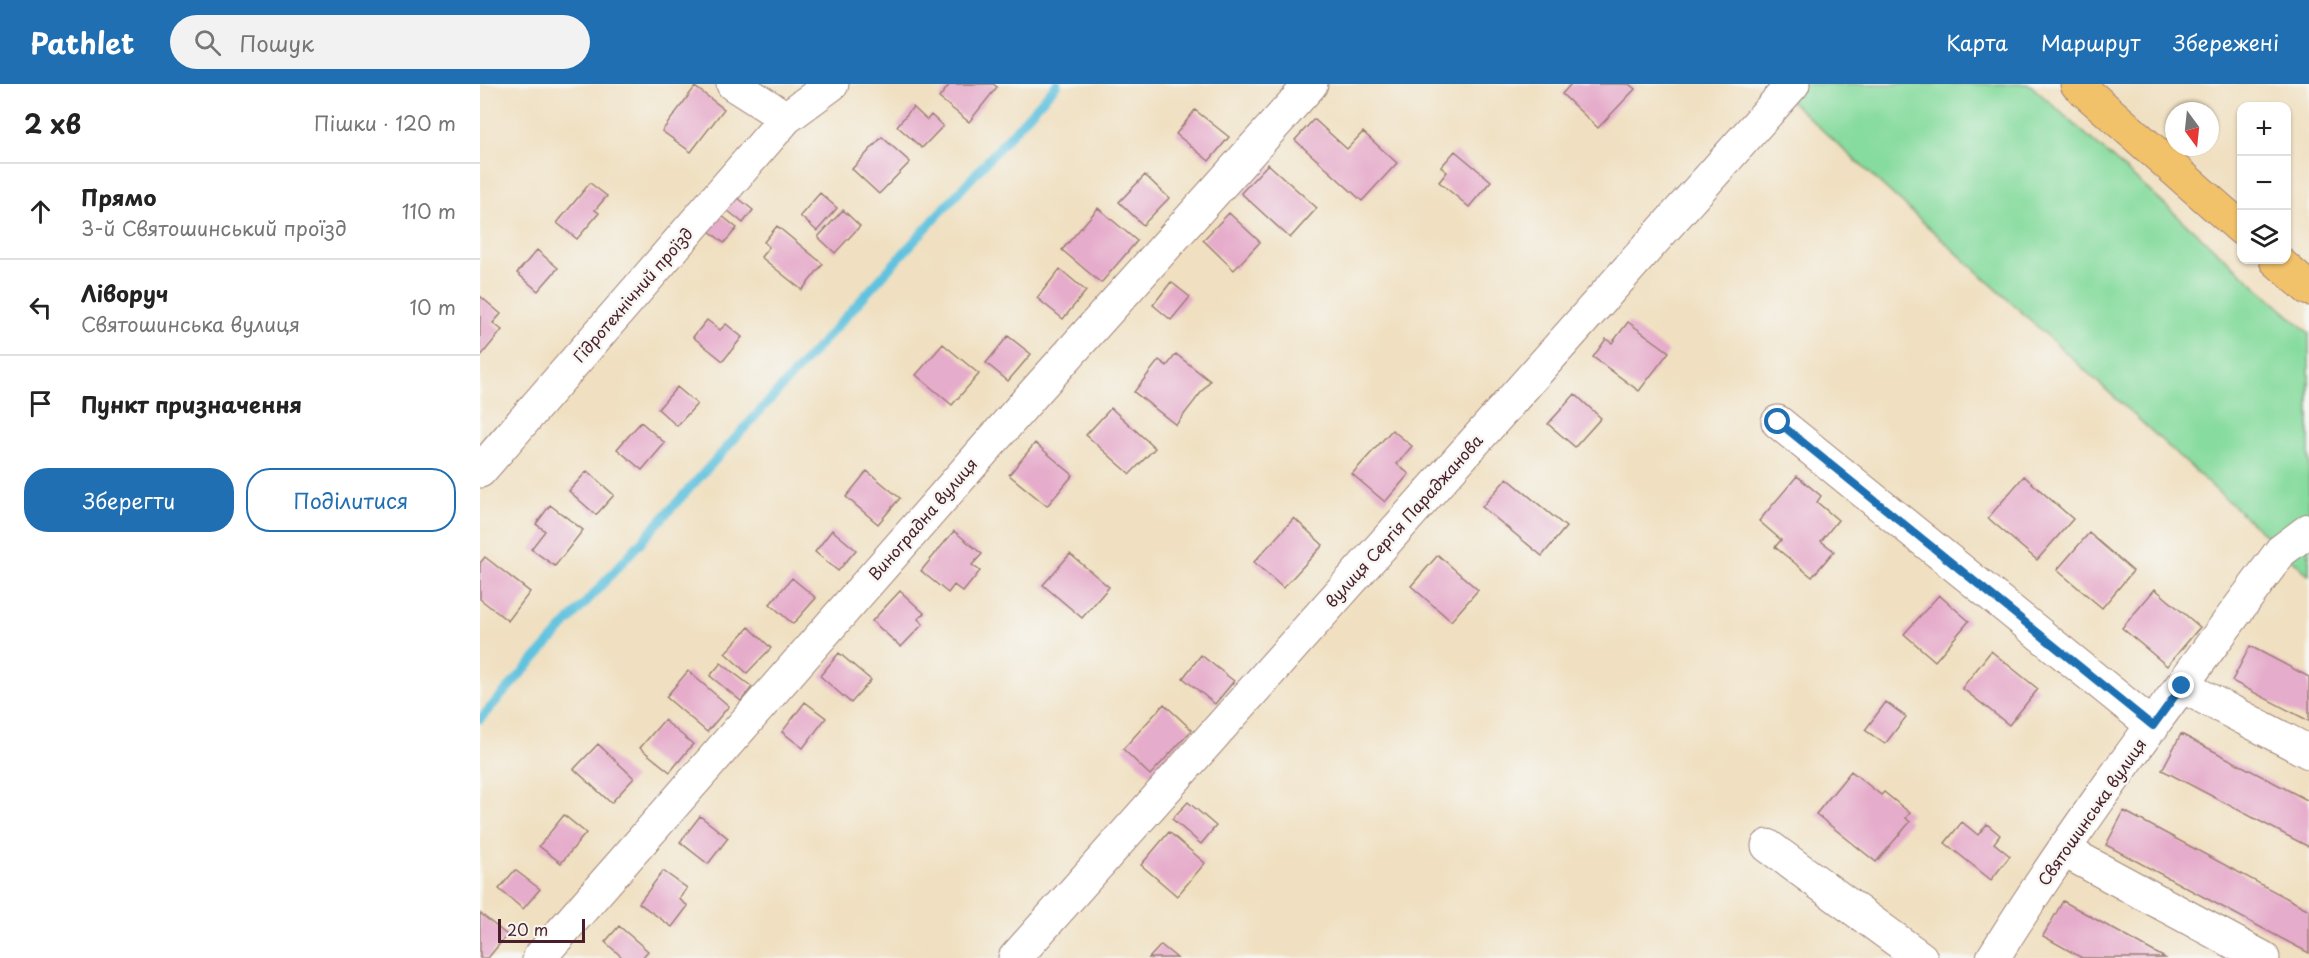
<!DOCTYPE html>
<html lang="uk">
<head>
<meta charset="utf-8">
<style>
	body { margin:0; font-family:"Playpen Sans",sans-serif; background:#f2f2f2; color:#222 }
	.controls { position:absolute; right:18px; top:18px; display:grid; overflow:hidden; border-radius:12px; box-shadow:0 2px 4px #0004 }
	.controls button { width:54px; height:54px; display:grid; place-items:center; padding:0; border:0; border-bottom:2px solid #e0e0e0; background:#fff; color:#222; font:30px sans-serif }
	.compass { position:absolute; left:1685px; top:18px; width:54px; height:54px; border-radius:50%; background:#fff; box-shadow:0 2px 4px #0004; rotate:165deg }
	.scale { position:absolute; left:18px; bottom:15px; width:87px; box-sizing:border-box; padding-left:6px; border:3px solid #4a1f2b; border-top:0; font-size:16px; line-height:21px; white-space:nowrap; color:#4a1f2b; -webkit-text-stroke:4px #f6f6f2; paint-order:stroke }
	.stop { position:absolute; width:18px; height:18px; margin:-14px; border:4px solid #1f6fb2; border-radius:50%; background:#fff }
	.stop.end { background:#1f6fb2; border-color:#fff; box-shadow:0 2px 6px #0008 }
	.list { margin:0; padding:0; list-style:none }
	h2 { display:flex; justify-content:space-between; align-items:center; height:78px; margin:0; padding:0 24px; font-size:26px }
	h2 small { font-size:20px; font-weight:400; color:#767676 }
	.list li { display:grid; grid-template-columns:39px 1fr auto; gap:18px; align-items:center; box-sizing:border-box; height:96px; padding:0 24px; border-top:2px solid #e0e0e0 }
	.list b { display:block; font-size:22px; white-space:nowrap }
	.list p { margin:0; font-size:20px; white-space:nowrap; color:#767676 }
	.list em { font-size:20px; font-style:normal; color:#767676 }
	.actions { display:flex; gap:12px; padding:18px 24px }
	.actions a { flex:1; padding:14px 0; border:2px solid #1f6fb2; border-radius:24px; text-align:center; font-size:21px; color:#1f6fb2 }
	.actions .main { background:#1f6fb2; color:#fff }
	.icon { flex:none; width:33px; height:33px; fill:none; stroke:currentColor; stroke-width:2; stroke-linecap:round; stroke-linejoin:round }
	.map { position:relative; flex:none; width:1829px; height:874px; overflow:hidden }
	header { display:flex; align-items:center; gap:36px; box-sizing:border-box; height:84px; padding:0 30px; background:#1f6fb2; color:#fff }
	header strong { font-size:28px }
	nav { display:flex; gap:33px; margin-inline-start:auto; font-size:21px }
	.search { width:420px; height:54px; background:#f2f2f2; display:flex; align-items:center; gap:15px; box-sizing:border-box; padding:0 21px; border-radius:33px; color:#767676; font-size:22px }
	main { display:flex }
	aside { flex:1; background:#fff }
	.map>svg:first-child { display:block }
	.green { fill:#86db9e; stroke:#687d64; stroke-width:1.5 }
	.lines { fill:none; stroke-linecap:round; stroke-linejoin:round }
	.stream { stroke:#60c2de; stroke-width:9 }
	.building { fill:#e6accb }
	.minor-casing { stroke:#9d8076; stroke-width:35 }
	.major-casing { stroke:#9d8076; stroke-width:35 }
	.minor { stroke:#fff; stroke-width:33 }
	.major { stroke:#f2c26a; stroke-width:33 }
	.route { stroke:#1f6fb2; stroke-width:8 }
	.labels { text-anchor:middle; stroke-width:5; stroke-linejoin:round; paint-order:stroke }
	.street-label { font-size:16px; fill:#4a1f2b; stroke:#f6f6f2 }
</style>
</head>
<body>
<header>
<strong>Pathlet</strong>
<div class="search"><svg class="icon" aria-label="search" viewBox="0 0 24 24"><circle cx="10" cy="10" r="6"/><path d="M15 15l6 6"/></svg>Пошук</div>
<nav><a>Карта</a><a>Маршрут</a><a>Збережені</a></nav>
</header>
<main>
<aside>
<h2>2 хв<small>Пішки · 120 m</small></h2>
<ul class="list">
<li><svg class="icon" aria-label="ahead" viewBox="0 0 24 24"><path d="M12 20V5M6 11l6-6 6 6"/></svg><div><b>Прямо</b><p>3-й Святошинський проїзд</p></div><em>110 m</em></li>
<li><svg class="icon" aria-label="left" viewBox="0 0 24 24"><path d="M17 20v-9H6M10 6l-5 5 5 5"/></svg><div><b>Ліворуч</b><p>Святошинська вулиця</p></div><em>10 m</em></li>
<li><svg class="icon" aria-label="arrive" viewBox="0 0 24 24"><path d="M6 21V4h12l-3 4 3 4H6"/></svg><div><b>Пункт призначення</b></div></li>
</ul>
<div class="actions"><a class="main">Зберегти</a><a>Поділитися</a></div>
</aside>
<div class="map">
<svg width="1829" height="874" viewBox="0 0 1829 874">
	<rect width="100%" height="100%" fill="#f6f6f2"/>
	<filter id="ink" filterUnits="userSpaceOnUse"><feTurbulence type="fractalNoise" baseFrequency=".0167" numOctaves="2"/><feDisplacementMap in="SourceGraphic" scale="12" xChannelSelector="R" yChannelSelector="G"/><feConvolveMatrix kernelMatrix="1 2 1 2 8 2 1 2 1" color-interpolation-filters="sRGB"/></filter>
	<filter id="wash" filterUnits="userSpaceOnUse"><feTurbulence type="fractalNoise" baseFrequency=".008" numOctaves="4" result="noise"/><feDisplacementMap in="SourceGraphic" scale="24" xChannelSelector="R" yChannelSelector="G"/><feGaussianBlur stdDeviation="1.35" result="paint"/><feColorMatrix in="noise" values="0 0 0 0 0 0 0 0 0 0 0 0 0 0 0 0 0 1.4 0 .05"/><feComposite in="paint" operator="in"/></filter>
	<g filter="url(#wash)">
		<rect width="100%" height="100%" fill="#f0e0c1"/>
		<path class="green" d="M1292,0H1549L1829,249V491Z"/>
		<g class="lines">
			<path class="stream" d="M0,635L577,0"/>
		</g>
		<g id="blocks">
			<path class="building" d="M470,0H513L517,3L489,38L459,14Z
				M1091,0H1149L1155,5L1118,44L1082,10Z
				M215,3L244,25L211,68L182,47Z
				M433,23L447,36L451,31L463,42L442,64L417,42Z
				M715,26L749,53L729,77L696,50Z
				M834,35L867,65L883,48L917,79L882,117L815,56Z
				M402,53L430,78L399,110L372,85Z
				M975,67L1011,97L989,123L959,98L967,88L961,83Z
				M788,80L837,124L810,154L761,109Z
				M665,91L689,114L663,141L639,118Z
				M110,99L127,112L115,126L119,129L97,155L77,139Z
				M252,109L273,126L263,139L242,122Z
				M340,109L357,124L337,147L320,132Z
				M618,124L657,157L621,199L582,166Z
				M363,126L380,142L355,169L338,153Z
				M236,127L257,144L244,159L223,142Z
				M749,129L780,158L754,186L723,156Z
				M297,142L343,180L322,206L281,173L289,163L284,158Z
				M57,166L78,184L58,207L37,189Z
				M580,185L606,207L583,235L557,214Z
				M691,198L710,213L691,236L673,221Z
				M0,212L21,230L13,239L22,246L0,273Z
				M227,236L240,246L246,240L262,253L243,277L213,253Z
				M1148,238L1189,268L1159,307L1113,273L1126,255L1132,259Z
				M528,252L551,270L528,297L506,279Z
				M463,260L499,290L472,321L436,291Z
				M696,270L730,297L696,341L654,308L679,276L687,282Z
				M197,303L217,320L197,342L178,325Z
				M1095,310L1121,334L1095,363L1068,340Z
				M631,324L675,364L650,390L606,351Z
				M161,338L185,359L162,386L137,365Z
				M912,346L932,362L917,380L929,390L905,418L872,390Z
				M555,359L593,391L567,422L529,391Z
				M107,387L134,411L116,431L89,407Z
				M387,387L420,414L398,440L366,413Z
				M1317,392L1341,412L1337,418L1358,436L1341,457L1354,467L1332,493L1295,463L1301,456L1279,437Z
				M1544,392L1593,435L1557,476L1508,434Z
				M1027,394L1086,443L1062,472L1002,423Z
				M70,421L103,446L75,482L51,465L65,447L56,440Z
				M814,434L843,461L803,504L774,478Z
				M352,446L376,466L358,487L335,468Z
				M474,447L502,470L492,481L500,487L483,508L474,501L468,509L441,487Z
				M1609,449L1653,487L1622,524L1577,486Z
				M590,470L629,503L602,534L563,501Z
				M958,471L998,506L971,537L931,502Z
				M5,473L50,508L28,537L0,515V479Z
				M312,494L336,514L313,540L290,520Z
				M1675,505L1720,543L1687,582L1642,544Z
				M420,507L444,529L438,535L443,540L421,563L392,537Z
				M1459,511L1489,537L1455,577L1424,550Z
				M269,543L291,564L267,589L245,569Z
				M1770,562L1829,593V637L1752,597Z
				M1511,567L1558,605L1529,641L1482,604Z
				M359,569L391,596L371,619L340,592Z
				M721,571L754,597L735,620L703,594Z
				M241,579L272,603L261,617L230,592Z
				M208,587L249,622L227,648L186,613Z
				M325,618L346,634L323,664L302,648Z
				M1406,618L1426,633L1405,660L1385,646Z
				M684,620L712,646L670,691L643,665Z
				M184,636L213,660L190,688L160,664Z
				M1701,650L1829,717V763L1682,686Z
				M118,660L154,694L131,719L94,685Z
				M1371,687L1401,711L1404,708L1430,729L1426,734L1430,738L1396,778L1336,730Z
				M708,718L736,742L721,760L692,735Z
				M1644,727L1829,826V869L1626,761Z
				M84,731L106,749L81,779L59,762Z
				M220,732L248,754L228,780L200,758Z
				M1482,738L1498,751L1507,740L1520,751L1514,759L1530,772L1511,796L1465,759Z
				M689,748L725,779L697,812L661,781Z
				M35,786L60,805L43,825L19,805Z
				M183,787L207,804L199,815L208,822L192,843L159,819Z
				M1583,817L1685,874H1602L1563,852Z
				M0,829L27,851L8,874H0Z
				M139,842L168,867L162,874H143L125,858Z
				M681,861L697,874H669Z"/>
		</g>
	</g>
	<g filter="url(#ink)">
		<use href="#blocks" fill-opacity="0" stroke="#9d8076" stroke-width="1.5"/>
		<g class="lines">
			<g class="minor-casing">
				<path id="minor" d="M253,0L306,34
					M1298,338L1673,642
					M0,387L306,34L352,0
					M1702,602L1829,668
					M1288,762L1441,874
					M1585,767L1783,874
					M59,874L555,308L831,0
					M535,874L1313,0
					M1513,874C1600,733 1703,601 1801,467L1829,446"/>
			</g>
			<g class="major-casing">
				<path id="major" d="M1597,0L1762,145
					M1796,176L1829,205"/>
			</g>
			<use href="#minor" class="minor"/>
			<use href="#major" class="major"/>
		</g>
	</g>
	<g class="lines" filter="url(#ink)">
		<path class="route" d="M1298,338L1673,642L1702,602"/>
	</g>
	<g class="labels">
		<g class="street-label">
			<text transform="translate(153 211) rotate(-49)" y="6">Гідротехнічний проїзд</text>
			<text transform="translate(443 435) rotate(-49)" y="6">Виноградна вулиця</text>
			<text transform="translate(924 437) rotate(-48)" y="6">вулиця Сергія Параджанова</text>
			<text transform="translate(1612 728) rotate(-55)" y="6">Святошинська вулиця</text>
		</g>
	</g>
</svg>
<div class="controls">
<button>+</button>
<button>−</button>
<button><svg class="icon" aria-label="layers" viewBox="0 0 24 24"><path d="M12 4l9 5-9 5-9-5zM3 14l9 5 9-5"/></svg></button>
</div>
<svg class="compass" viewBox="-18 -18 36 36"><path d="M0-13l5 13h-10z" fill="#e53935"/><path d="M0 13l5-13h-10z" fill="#767676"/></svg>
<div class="scale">20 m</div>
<div class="stop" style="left:1298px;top:338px"></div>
<div class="stop end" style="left:1702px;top:602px"></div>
</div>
</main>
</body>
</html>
